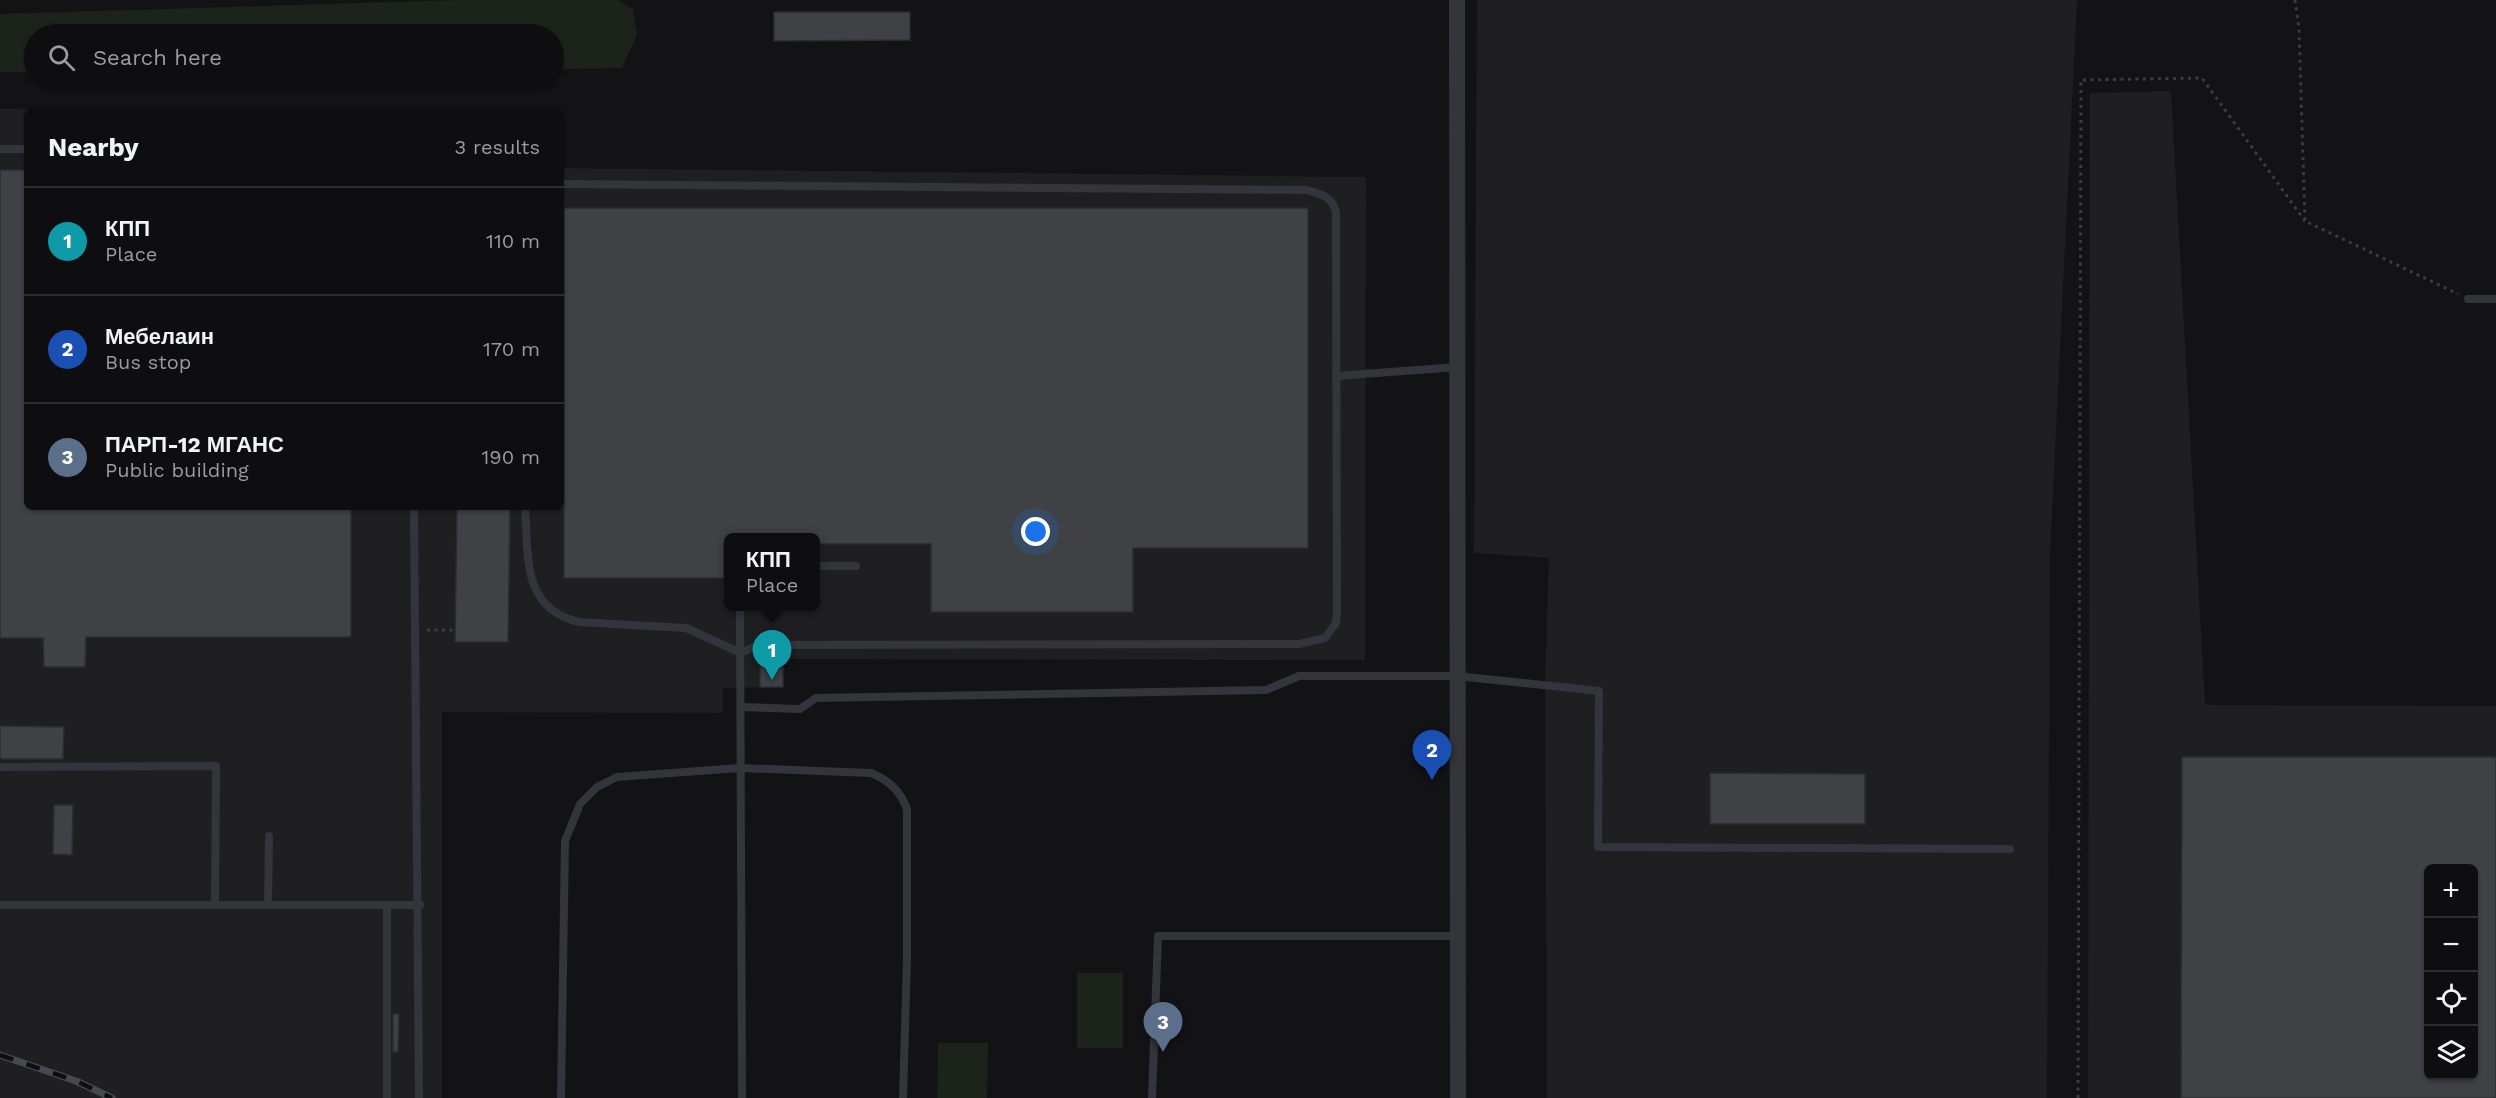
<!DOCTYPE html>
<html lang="en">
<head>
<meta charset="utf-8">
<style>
	body { margin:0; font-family:"Work Sans",sans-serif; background:#1c1c1e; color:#f1f3f6 }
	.controls { position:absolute; right:18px; bottom:18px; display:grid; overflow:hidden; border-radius:9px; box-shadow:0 2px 4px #0004 }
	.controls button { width:54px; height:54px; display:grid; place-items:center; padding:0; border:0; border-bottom:2px solid #2e2e30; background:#0e0e10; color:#f1f3f6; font:30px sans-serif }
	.you { position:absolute; left:1036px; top:532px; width:21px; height:21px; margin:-15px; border:4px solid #fff; border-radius:50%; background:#1a73e8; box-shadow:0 0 0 9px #1a73e833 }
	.badge { display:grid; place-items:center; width:39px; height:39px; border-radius:50%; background:#ff8f20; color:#fff; font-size:20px; font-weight:700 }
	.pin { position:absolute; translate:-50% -50px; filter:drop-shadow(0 2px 3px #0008) }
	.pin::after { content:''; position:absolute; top:32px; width:21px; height:18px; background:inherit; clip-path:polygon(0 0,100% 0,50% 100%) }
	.popup { position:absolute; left:724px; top:533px; width:96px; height:78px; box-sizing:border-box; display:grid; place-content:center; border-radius:9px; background:#0e0e10; filter:drop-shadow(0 2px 4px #0005); font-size:20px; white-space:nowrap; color:#9b9c9f }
	.popup b { font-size:22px; color:#f1f3f6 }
	.popup::after { content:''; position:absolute; left:50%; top:100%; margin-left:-12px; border:12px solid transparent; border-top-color:#0e0e10 }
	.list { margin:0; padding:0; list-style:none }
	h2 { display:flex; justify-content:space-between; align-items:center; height:78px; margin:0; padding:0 24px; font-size:26px }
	h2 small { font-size:20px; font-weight:400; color:#9b9c9f }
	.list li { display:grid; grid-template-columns:39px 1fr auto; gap:18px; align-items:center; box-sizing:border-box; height:108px; padding:0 24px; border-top:2px solid #2e2e30 }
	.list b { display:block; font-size:22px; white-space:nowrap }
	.list p { margin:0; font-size:20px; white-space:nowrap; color:#9b9c9f }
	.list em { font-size:20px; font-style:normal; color:#9b9c9f }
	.icon { flex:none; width:33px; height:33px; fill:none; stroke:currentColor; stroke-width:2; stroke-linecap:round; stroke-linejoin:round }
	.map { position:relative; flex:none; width:2496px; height:1098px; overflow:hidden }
	.search { position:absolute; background:#0e0e10; box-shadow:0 2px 4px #0004; left:24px; top:24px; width:540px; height:66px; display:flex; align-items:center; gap:15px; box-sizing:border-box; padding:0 21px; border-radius:33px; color:#9b9c9f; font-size:22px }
	.panel { position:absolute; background:#0e0e10; box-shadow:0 2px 4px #0004; left:24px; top:108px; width:540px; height:402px; border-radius:9px }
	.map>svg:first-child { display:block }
	.built { fill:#1f1f22; fill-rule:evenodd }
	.green { fill:#1b231a }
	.building { fill:#3f4145; stroke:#2c2d31; stroke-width:1.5; fill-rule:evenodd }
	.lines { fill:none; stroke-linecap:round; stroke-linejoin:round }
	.path { stroke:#393d41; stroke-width:3; stroke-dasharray:3 4.5; stroke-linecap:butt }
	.service { stroke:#33353a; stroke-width:8 }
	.minor { stroke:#33353a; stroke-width:16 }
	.rail-casing { stroke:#464a4f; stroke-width:7 }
	.rail { stroke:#0e0e10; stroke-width:4.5; stroke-dasharray:14; stroke-linecap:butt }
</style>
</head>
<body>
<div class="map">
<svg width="2496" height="1098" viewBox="0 0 2496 1098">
	<rect width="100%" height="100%" fill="#131315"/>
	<path class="built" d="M1477,0H2077L2050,553L2047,1098H1547L1545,683L1549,558L1474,553Z
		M2171,91L2205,705L2496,706V1098H2088L2090,93ZM2428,868H2474V1076H2428Z
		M0,109L442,111H27V507H561V168L1366,177L1365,660L783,659V687L723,688V713L442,712V1098H0ZM728,538H816V606H728Z"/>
	<path class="green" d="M458,0H618L633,9L637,35L622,68L554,69V34H34V72H0V14Z
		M1077,973H1123V1048H1077Z
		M938,1043H988L987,1098H937Z"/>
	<path class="building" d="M774,12H910V40L774,41Z
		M0,170H27V507H351V637H86L85,667H44L43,638H0Z
		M564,208H1308V548H1133V612H931V544H816V537H729V544H724V578H564Z
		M457,507H510L508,642H455Z
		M760,659H783V687H760Z
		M0,726L64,727L63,759H0Z
		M2182,757H2496V1098H2181ZM2428,868H2474V1076H2428Z
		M1710,773L1865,774V824H1710Z
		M54,805H73L72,855L53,854Z
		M393,1014H399L398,1052H393Z"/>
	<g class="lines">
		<path class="path" d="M2295,0L2299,29L2305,221L2458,294
			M427,630H455
			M2078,1098L2081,80L2202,78L2305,221"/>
		<path class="service" d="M0,149H27
			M561,184L1306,190C1321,194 1332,196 1336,212L1337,614L1336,623L1325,638L1299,644L771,645L756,646L741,653
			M2468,299H2496
			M1336,376L1458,367
			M414,507L419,1098
			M525,507C529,554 520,608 579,622L686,628L741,653
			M816,566H856
			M740,606L742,1098
			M743,707L800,709L816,698L1266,690L1299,676H1457L1599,691L1598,847L2010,849
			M0,767L216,766L215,905
			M0,905H420
			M268,905L269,836
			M387,1098V905
			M561,1098L565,841L580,804L597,787L617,777L740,768L871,773C888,780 900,790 907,809V960L903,1098
			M1152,1098L1158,936H1457"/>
		<path class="minor" d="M1457,0L1458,1098"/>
		<g class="rail-casing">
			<path id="rail" d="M0,1055L76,1081L112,1098"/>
		</g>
		<use href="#rail" class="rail"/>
	</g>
</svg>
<div class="controls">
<button>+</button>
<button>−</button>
<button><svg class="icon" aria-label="locate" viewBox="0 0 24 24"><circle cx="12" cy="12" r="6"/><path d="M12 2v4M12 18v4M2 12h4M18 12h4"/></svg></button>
<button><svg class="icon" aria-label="layers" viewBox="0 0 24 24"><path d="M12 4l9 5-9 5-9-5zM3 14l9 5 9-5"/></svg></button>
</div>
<div class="you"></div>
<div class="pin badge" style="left:772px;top:680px;background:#0f9aa8">1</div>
<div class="popup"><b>КПП</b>Place</div>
<div class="pin badge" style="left:1432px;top:780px;background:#1a4fb4">2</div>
<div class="pin badge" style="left:1163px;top:1052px;background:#5c6f8a">3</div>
<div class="search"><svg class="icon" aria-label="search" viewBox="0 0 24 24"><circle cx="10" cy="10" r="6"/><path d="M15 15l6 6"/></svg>Search here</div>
<section class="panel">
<h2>Nearby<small>3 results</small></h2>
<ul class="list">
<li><span class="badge" style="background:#0f9aa8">1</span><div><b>КПП</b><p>Place</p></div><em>110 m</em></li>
<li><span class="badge" style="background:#1a4fb4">2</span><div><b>Мебелаин</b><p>Bus stop</p></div><em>170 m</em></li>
<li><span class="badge" style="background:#5c6f8a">3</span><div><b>ПАРП-12 МГАНС</b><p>Public building</p></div><em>190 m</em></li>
</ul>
</section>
</div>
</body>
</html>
